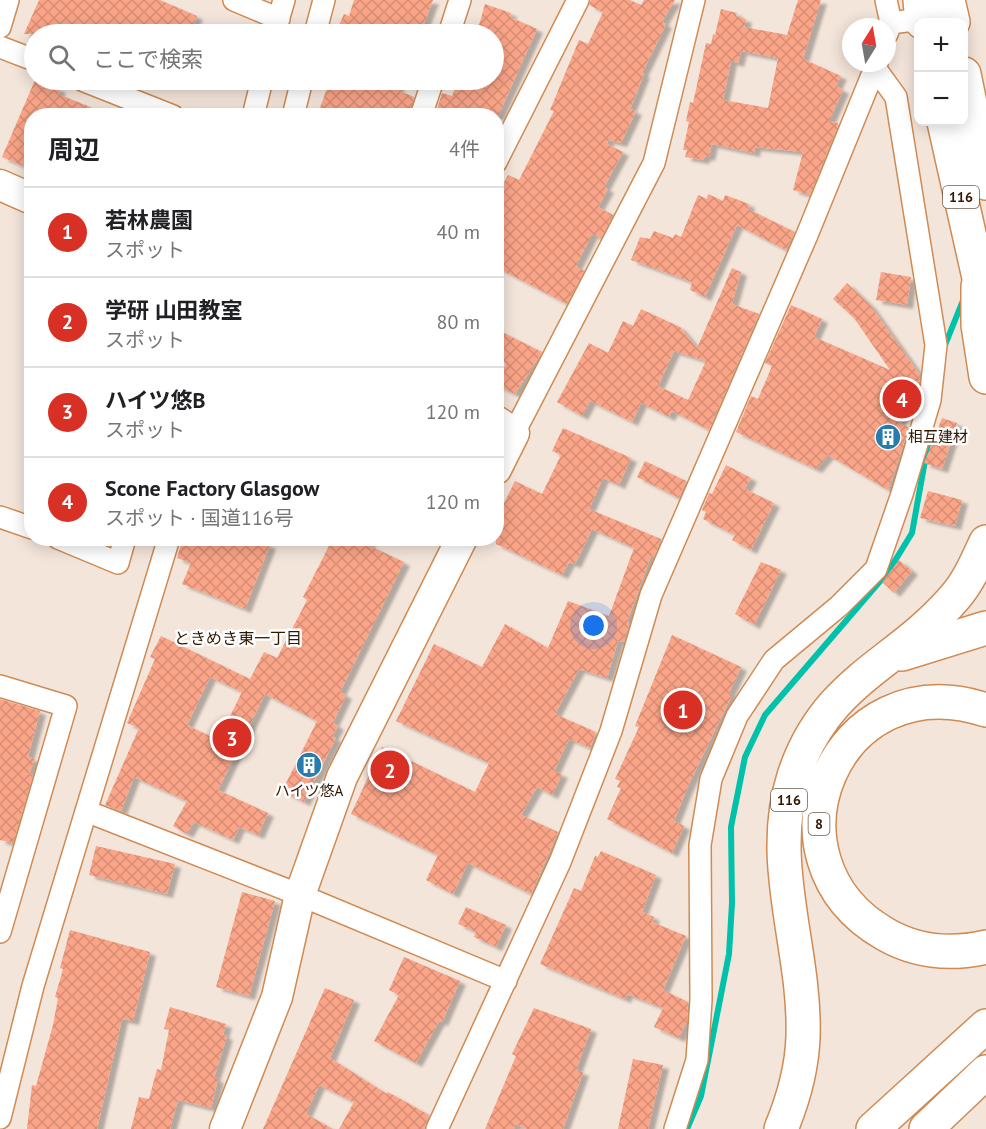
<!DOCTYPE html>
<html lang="ja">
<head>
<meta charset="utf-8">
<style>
	body { margin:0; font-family:"PT Sans","Noto Sans JP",sans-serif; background:#f6f6f6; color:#202124 }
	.controls { position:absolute; right:18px; top:18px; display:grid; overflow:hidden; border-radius:12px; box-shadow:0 3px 15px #0003 }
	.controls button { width:54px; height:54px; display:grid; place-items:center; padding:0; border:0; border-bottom:2px solid #e0e0e0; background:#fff; color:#202124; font:30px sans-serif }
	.compass { position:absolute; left:842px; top:18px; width:54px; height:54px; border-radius:50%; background:#fff; box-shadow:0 3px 15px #0003; rotate:11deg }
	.you { position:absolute; left:594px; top:626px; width:21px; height:21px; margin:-15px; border:4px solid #fff; border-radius:50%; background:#1a73e8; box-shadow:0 0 0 9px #1a73e833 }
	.badge { display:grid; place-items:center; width:39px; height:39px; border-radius:50%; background:#d93025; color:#fff; font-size:20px; font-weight:700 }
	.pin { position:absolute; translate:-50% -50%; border:3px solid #fff; box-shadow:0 2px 6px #0006 }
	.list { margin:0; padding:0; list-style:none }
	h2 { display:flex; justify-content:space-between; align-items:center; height:78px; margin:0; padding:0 24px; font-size:26px }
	h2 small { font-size:20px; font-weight:400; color:#757577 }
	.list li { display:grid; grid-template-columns:39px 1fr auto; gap:18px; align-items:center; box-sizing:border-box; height:90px; padding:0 24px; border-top:2px solid #e0e0e0 }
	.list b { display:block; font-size:22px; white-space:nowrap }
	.list p { margin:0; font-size:20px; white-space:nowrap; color:#757577 }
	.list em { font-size:20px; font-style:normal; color:#757577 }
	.icon { flex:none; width:33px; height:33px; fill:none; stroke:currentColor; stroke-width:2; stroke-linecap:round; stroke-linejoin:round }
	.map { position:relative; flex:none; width:986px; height:1129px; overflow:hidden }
	.search { position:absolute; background:#fff; box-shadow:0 3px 15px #0003; left:24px; top:24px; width:480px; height:66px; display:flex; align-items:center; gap:15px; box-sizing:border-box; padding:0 21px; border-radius:33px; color:#757577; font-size:22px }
	.panel { position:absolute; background:#fff; box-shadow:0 3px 15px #0003; left:24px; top:108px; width:480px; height:438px; border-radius:24px }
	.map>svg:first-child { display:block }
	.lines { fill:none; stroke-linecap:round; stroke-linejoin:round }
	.stream { stroke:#00c1a9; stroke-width:6 }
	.building { fill:url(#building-cross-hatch); fill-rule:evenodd; filter:url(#shadow) }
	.street-casing { stroke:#cf8b53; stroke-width:24 }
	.secondary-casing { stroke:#cf8b53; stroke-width:33 }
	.highway-casing { stroke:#cf8b53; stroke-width:36 }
	.street { stroke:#fff; stroke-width:21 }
	.secondary { stroke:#fff; stroke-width:30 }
	.highway { stroke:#fff; stroke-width:33 }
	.labels { text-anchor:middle; stroke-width:5; stroke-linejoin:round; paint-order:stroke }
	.shield { fill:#fff; stroke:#705d4d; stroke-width:1.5 }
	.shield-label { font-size:14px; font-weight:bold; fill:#321801 }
	.poi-label { font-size:15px; fill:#321801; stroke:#fff; text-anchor:start }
	.neighbourhood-label { font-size:16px; fill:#321801; stroke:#fff }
</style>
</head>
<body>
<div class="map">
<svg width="986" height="1129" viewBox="0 0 986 1129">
	<defs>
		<pattern id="building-cross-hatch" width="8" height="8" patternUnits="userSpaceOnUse" patternTransform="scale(1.5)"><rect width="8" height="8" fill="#faa588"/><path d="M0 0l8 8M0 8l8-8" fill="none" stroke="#d78d74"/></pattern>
		<filter id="shadow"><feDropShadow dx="6" dy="4" stdDeviation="1.5" flood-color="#0004"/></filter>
	</defs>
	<rect width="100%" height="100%" fill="#f4e5da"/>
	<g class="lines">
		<path class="stream" d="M943,350L964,298
			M687,1129L701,1096L729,954L732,903L731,827L745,757L765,715L888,572L912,533L930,433"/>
	</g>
	<path class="building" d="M39,0H160L197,16L189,34H24Z
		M354,0H433L420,34H335L344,14L349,16Z
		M591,0H630L641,5L644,0H675L662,22L666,24L642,73L644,74L630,109L636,111L621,143L608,140L607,144L623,152L604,187L608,189L598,207L613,215L601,238L592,234L576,266L584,271L567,304L496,267V197L508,175L519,180L554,111L550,110L579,40L588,44L603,12L589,5Z
		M798,0H821L803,59L841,76L836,86L843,90L829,121L838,123L837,128L810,195L793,190L803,152L755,147L754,153L712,144L709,157L705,156L703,160L685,157L687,150H683L689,122L686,121L690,102L693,103L706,43L711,44L713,34L715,35L721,9L737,13L736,16L746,19L744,27L787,35ZM741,51L778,58L768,108L723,100L731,61L738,63Z
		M485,4L511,13L510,17L537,29L498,116H435L442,93L452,96L458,80H494V34H479L482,26L479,25Z
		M35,80L60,89L58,94L110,115L32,116V154L26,167L2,157Z
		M330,80H400L397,90L414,97L409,116H317Z
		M708,194L723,201L725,195L749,204L748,209L795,232L786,250L737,225L705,297L690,290L692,282L631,260L640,237L650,239L654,231L673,238L675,234L681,237L698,195L707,199Z
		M732,268L741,272L732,304L759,314L709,430L672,411L669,417L641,403L632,422L590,401L582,416L557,402L589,343L608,353L623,321L633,326L641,309L680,327L697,348ZM674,351L706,361L688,400L658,386Z
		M881,272L911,277L907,305L876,300Z
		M847,283L870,305L920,375L918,390L899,422L909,428L888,490L828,455L816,469L736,432L751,396L758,399L772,366L765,363L791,305L822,319L814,337L890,370L854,318L833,299Z
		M496,329L542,352L515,394L496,385L506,363L496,358Z
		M942,418L957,423L942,469L924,463Z
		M563,428L631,458L619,485L603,478L589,509L661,539L654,557L651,556L627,622L629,623L624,642L618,641L607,678L579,669L555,714L596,732L590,748L569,739L554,771L562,774L552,795L537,787L521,815L558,832L531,894L468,863L453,894L426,880L438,855L351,814L382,747L475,792L489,763L396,721L434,644L482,667L505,624L548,648L568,601L609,616L634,548L592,529L575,564L569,562L562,575L496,544V519L515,481L542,494L561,455L552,451Z
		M645,461L686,481L679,498L637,477Z
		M726,465L751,478L745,489L774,503L751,550L732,540L735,535L703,519L706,512L702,510L709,493L712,494Z
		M928,491L962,500L955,526L920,518Z
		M195,538H253L270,545L245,609L182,584L191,563L177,558L182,541L193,545Z
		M333,538H372L368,545L404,562L340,692L346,695L333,723L338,726L332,737L336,738L304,802L282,791L317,721L265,694L218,790L268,813L258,835L239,827L233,840L194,822L187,834L173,826L187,801L134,777L121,811L105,805L139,728L127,723L155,659L150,657L161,636L250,679L264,652L277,658L307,600L303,597ZM210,677L242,692L218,740L187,725Z
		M899,560L912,571L894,593L882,582Z
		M761,562L781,570L754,625L735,614Z
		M672,635L741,667L729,693L732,695L688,786L674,821L684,826L672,853L607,819L621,788L617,787L620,781L615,779L639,727L635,726Z
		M0,699L40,711L28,757L35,759L29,774L33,775L13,843L0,840Z
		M96,846L175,864L167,894L89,875Z
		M601,851L656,875L642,912L654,917L652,922L686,936L663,990L688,1002L687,1021L679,1038L654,1027L663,1008L627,994L625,999L540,964L574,888L581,891L595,856L598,857Z
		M242,892L275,901L249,996L216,987Z
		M466,907L506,925L496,947L474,937L476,932L458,924Z
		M70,930L150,952L133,1021L122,1019L97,1129H27L32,1085L36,1086L53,1025L58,998L55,997L63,969L60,968Z
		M404,957L460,981L442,1022L439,1021L416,1063L374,1041L399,995L389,990Z
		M325,988L354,1000L330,1058L387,1094L388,1092L429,1115L424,1129H339L354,1102L319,1085L306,1114L333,1129H263Z
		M170,1007L226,1024L223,1035L227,1036L214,1078L218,1079L211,1108L178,1100L170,1129H131L139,1097L149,1099L157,1069L161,1070L169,1030L164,1029Z
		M534,1008L591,1029L576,1070L583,1072L563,1129H527L515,1124L514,1129H485L516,1056L512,1054Z
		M633,1059L663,1065L648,1129H618Z"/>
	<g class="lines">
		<g class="street-casing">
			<path id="street" d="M234,0L279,19
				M886,0L891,23
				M0,27L8,0
				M274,34L284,0
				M315,34L324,0
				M449,34L460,0
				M887,34L891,23L921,19
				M0,47L34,60
				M82,80L173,116
				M253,116L262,80
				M293,116L302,80
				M421,116L433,80
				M496,162L578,0
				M514,433L654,163L694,0
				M0,517L32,528
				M58,538L118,563L125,538
				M0,686L66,706L0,932
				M86,811L300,895L506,981
				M0,1118L33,986L169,538
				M437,1129L560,862L611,731L651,595L807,235L877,63
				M675,1129L697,1060L701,1000L700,845L711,779L737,716L774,660L839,606L876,569L902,494L930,400L936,345L896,97L875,68"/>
		</g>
		<g class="secondary-casing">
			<path id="secondary" d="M0,185L32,199
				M496,421L514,433L496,469
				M225,1129L277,997L300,895L342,777L462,538"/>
		</g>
		<g class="highway-casing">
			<path id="highway" d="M920,0L922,22
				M948,0L953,22
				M964,74L986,183
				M944,122L986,309
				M978,286V325L986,377
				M902,654L986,628
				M986,710C834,660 754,859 885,934C916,952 951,955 986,947
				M781,1129C793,1100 802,1068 803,1037C806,949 766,863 794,776C826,679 896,666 955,597C969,581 977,561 986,542
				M873,1129L986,1026
				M926,1129L986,1072"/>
		</g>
		<use href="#street" class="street"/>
		<use href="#secondary" class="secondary"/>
		<use href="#highway" class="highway"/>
	</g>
	<defs>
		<g id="building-disc" transform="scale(1.35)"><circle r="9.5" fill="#287bab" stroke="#fff"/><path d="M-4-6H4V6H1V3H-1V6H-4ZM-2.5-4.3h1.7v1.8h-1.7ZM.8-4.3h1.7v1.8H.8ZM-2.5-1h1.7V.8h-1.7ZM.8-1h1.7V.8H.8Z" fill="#fff"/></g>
	</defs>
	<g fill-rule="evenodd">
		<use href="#building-disc" x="888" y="437"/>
		<use href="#building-disc" x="309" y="765"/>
	</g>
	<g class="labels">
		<g class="shield">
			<rect x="943" y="186" width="36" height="22" rx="4.5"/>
			<rect x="771" y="789" width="36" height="22" rx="4.5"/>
			<rect x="808.5" y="813" width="21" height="22" rx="4.5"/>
		</g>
		<g class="shield-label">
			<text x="961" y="202">116</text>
			<text x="789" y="805">116</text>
			<text x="819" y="829">8</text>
		</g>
		<g class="poi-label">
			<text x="908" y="442">相互建材</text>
			<text x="309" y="796" text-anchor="middle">ハイツ悠A</text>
		</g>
		<g class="neighbourhood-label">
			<text x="238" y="644">ときめき東一丁目</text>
		</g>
	</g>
</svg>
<div class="controls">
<button>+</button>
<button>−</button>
</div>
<svg class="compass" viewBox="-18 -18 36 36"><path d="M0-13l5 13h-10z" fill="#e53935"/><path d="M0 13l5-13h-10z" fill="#757577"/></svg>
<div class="you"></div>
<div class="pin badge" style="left:683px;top:710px">1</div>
<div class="pin badge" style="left:390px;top:770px">2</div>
<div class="pin badge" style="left:232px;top:738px">3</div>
<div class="pin badge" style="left:902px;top:399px">4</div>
<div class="search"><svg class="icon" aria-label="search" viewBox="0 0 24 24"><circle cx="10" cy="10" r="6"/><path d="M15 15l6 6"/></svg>ここで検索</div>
<section class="panel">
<h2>周辺<small>4件</small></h2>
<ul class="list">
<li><span class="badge">1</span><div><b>若林農園</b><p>スポット</p></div><em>40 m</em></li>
<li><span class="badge">2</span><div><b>学研 山田教室</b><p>スポット</p></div><em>80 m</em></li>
<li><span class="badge">3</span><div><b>ハイツ悠B</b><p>スポット</p></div><em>120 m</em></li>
<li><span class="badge">4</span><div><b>Scone Factory Glasgow</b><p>スポット · 国道116号</p></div><em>120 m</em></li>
</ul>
</section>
</div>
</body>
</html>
